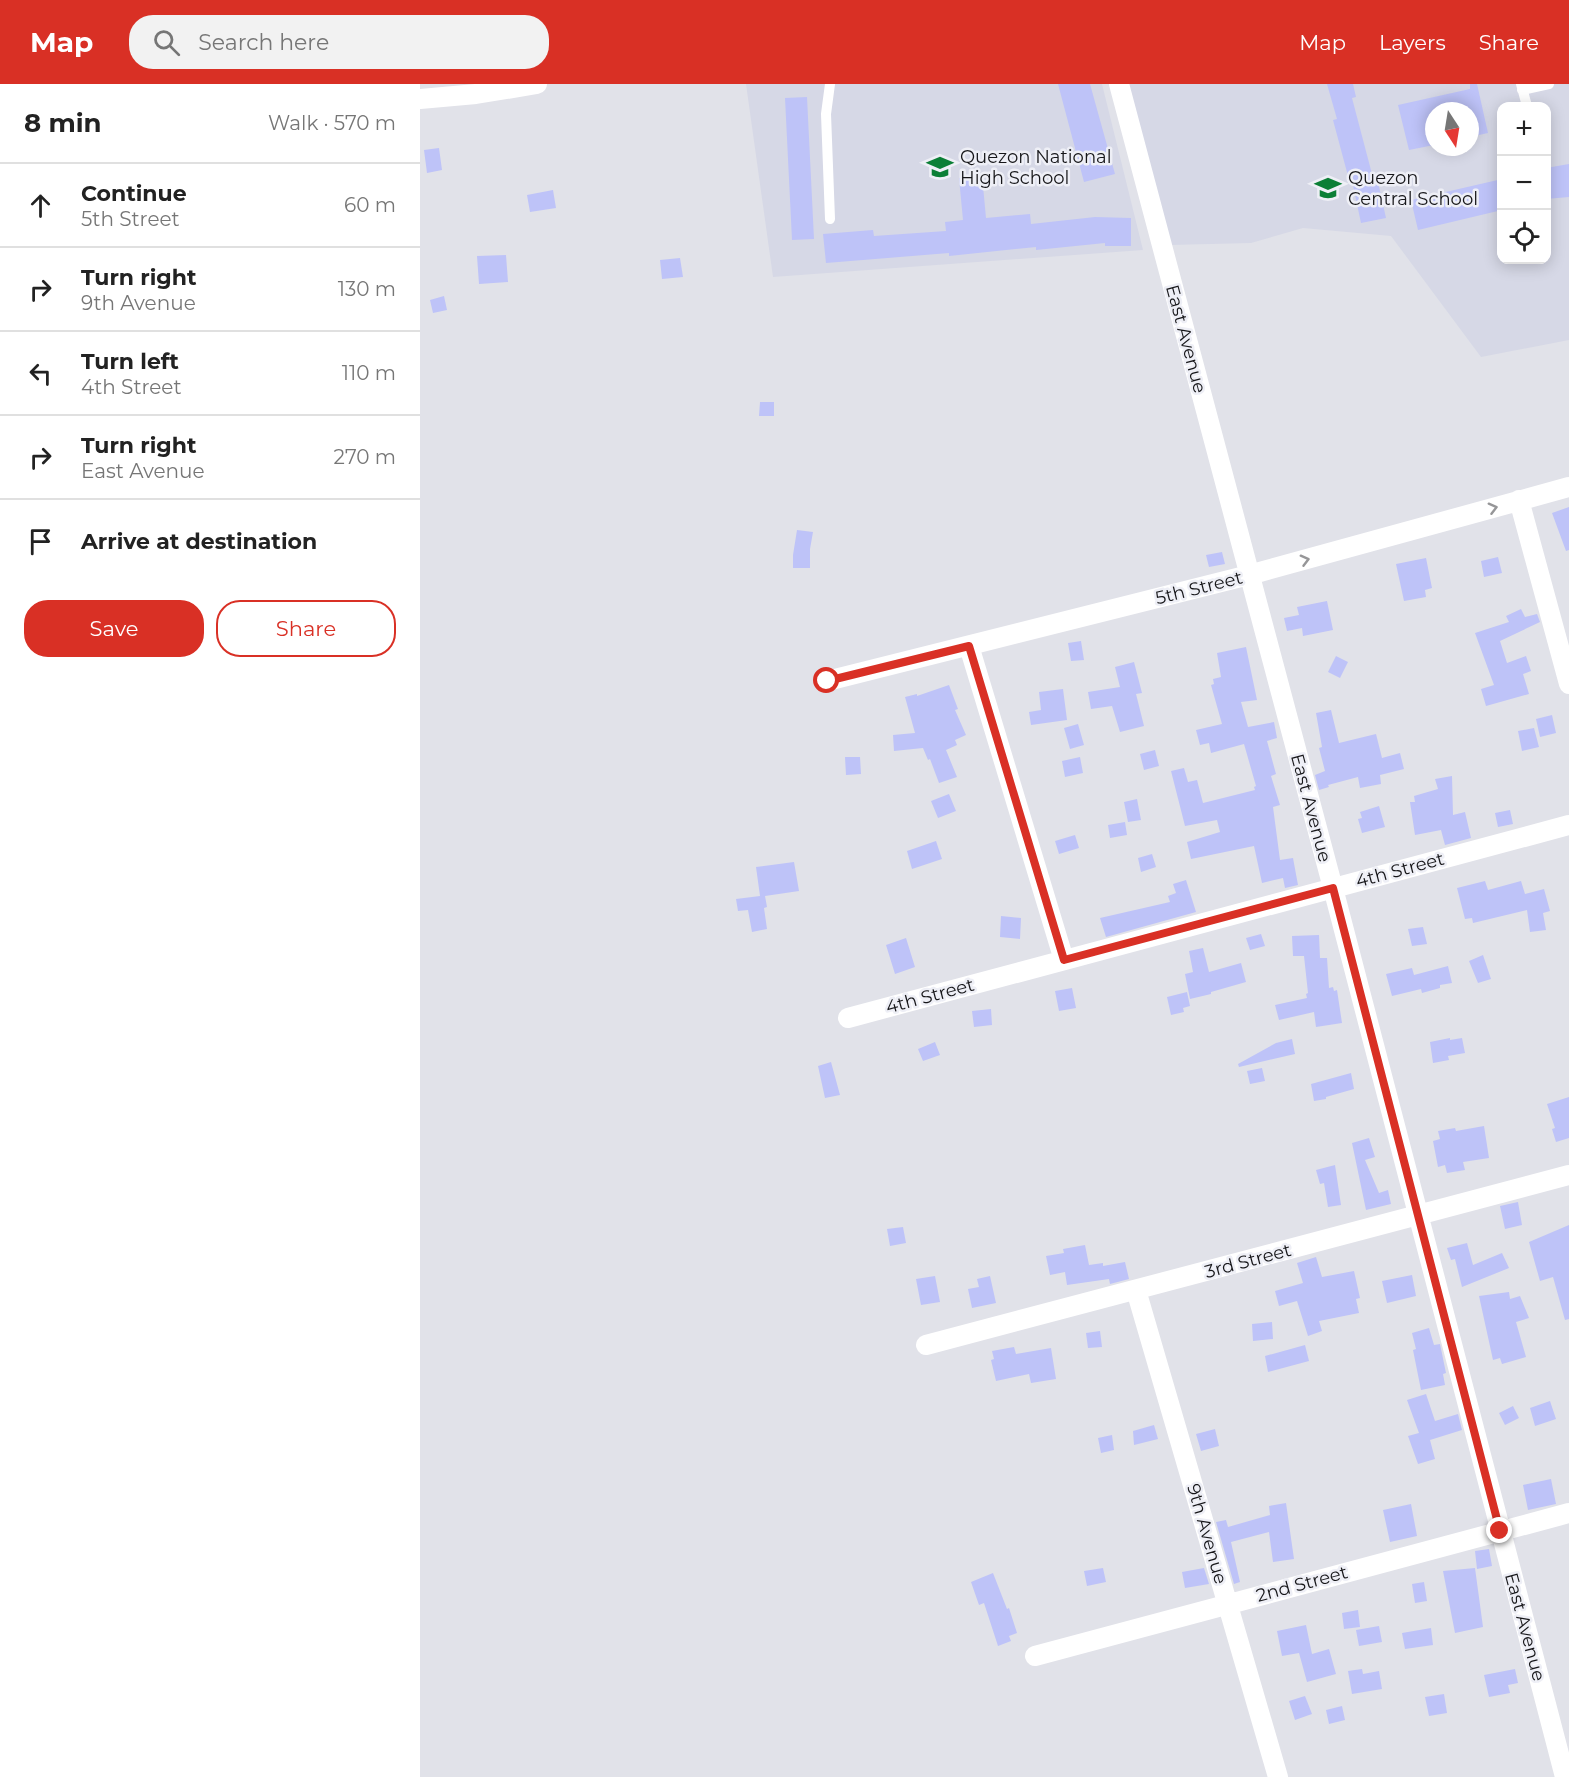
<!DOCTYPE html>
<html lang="en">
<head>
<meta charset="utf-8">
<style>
	body { margin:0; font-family:Montserrat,sans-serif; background:#f2f2f2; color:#222 }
	.controls { position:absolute; right:18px; top:18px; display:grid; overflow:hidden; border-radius:12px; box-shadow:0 3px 15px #0003 }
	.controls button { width:54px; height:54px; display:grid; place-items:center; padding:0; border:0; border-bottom:2px solid #e0e0e0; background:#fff; color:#222; font:30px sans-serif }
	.compass { position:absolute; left:1005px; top:18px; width:54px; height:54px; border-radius:50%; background:#fff; box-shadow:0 3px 15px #0003; rotate:168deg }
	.stop { position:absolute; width:18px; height:18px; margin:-14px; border:4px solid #d93025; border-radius:50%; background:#fff }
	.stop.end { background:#d93025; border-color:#fff; box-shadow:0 2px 6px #0008 }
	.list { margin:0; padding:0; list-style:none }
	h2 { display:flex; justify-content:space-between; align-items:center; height:78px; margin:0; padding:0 24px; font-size:26px }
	h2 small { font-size:20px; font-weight:400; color:#767676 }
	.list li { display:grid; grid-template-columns:39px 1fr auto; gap:18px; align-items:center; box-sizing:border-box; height:84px; padding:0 24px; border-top:2px solid #e0e0e0 }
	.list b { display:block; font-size:22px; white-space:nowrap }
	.list p { margin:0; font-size:20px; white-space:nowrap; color:#767676 }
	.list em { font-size:20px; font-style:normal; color:#767676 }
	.actions { display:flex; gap:12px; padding:18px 24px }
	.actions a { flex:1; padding:14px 0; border:2px solid #d93025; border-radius:24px; text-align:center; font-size:21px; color:#d93025 }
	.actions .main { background:#d93025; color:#fff }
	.icon { flex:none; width:33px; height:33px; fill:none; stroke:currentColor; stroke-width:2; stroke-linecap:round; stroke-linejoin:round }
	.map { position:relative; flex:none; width:1149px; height:1693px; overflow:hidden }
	header { display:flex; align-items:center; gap:36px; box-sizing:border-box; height:84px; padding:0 30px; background:#d93025; color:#fff }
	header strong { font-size:28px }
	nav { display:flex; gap:33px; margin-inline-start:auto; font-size:21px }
	.search { width:420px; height:54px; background:#f2f2f2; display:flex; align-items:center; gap:15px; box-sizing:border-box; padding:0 21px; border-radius:24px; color:#767676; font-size:22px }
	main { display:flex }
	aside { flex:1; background:#fff }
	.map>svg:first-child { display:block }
	.built { fill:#d6d8e6; fill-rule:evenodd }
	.building { fill:#bec3f8 }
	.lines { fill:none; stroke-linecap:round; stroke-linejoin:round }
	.lane { stroke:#fff; stroke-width:10 }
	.street { stroke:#fff; stroke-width:20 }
	.oneway { stroke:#969698 }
	.route { stroke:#d93025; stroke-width:8 }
	.labels { text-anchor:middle; stroke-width:5; stroke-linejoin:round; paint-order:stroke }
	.poi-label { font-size:18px; fill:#161619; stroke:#eeeff6; text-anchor:start }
	.street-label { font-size:18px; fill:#161619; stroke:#eeeff6 }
</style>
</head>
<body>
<header>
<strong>Map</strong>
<div class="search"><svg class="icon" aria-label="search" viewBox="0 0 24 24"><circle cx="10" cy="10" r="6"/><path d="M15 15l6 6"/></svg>Search here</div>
<nav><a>Map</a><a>Layers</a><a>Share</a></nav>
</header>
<main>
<aside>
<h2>8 min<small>Walk · 570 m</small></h2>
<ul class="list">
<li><svg class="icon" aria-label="ahead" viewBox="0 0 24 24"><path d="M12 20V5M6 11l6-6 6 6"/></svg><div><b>Continue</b><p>5th Street</p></div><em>60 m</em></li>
<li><svg class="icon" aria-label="right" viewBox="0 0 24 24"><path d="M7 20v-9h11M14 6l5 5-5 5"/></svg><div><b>Turn right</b><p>9th Avenue</p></div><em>130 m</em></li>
<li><svg class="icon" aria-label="left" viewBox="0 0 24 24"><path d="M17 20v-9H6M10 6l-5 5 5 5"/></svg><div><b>Turn left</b><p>4th Street</p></div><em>110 m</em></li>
<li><svg class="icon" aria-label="right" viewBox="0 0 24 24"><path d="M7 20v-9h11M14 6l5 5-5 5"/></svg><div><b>Turn right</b><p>East Avenue</p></div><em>270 m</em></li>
<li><svg class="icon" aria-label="arrive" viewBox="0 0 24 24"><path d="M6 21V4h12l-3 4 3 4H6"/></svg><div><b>Arrive at destination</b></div></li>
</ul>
<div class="actions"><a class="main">Save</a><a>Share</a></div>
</aside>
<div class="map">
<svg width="1149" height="1693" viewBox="0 0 1149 1693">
	<rect width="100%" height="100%" fill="#e1e2e9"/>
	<path class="built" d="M326,0H682L723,166L353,193Z
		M709,0H1149V256L1061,273L971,152L883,144L831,159L750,161ZM1082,22H1126V176H1082ZM1014,27H1050V63H1014Z"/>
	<path class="building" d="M638,0H670L695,90L664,98Z
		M907,0H933L936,13L932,14L952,90L956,89L966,134L941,139L931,92H928L913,36L917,35Z
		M1050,0H1057L1068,49L1050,53V27H1014V61L989,66L978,21L1050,5Z
		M387,13L394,155L372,156L365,14Z
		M19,64L22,86L7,89L4,66Z
		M1149,80V113L1126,115V84Z
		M562,91L566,134L610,130L611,140L675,133L711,134V162H685V159L616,166V163L529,172V169L406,179L403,150L453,146L454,152L526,147L525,138L543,136L539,94Z
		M1082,95V126L998,146L991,116Z
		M133,106L136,124L110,128L107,111Z
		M86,171L88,198L59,200L57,172Z
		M260,174L263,193L242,195L240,176Z
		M24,212L27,226L13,229L10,216Z
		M340,318H354V332H339Z
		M1149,423V466L1146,467L1132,429Z
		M377,446L393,448L390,465V484H373V471Z
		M802,468L805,480L789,483L786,471Z
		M1078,473L1082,489L1064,493L1061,477Z
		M1006,474L1012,504L1005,506L1006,513L984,517L976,480Z
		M907,517L913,546L883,552L882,544L867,547L864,534L879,531L877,523Z
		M1101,525L1105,533L1117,530L1120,538L1080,557L1087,579L1106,572L1111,587L1103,590L1109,610L1066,622L1061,605L1074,601L1055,549L1089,538L1086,532Z
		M661,557L664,576L651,577L648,559Z
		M826,563L837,616L821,618L828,643L854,638L857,654L847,657L856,690L851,692L860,721L853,723L860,776L873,774L878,801L865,804L863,794L842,799L834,762L771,775L767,758L800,748L797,736L765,742L751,687L764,684L768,698L777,696L783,719L835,706L834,703L836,702L824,660L791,669L789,659L780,661L776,646L802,640L791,601L794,600L793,595L801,593L797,569Z
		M916,572L928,578L920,594L908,588Z
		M714,578L722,609L716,610L724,642L700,648L692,622L671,625L668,608L700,603L695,583Z
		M529,601L538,625L535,626L546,651L535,656L537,661L526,666L537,693L519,699L510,675L508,676L503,664L474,667L473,651L495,649L485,613L497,610V612Z
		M643,605L647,636L611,641L609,628L621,626L619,608Z
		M911,626L919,659L956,650L962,674L980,669L984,685L960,691L961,700L940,704L938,693L908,701L909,703L899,706L895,691L905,687L899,664L902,663L896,629Z
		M1132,631L1136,649L1120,653L1116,635Z
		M658,640L664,661L650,665L644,644Z
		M1114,644L1119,663L1102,667L1098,647Z
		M735,666L739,682L724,686L720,670Z
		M425,673H440L441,690L426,691Z
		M660,673L663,689L645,693L642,677Z
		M1032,692L1033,731L1045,728L1051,754L1025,761L1021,746L995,751L990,718H995L994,712L1018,705L1015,695Z
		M529,710L536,727L518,734L511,717Z
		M717,715L721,736L708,738L704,718Z
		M959,722L965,743L942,749L938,735L942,734L940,728Z
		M1090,726L1093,740L1078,743L1075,729Z
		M705,738L707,751L690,754L688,741Z
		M655,751L659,764L639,770L635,757Z
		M516,757L522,775L492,785L487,767Z
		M732,770L736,783L721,788L718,774Z
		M374,778L379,807L345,812L347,823L344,824L347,845L332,848L328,826L318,827L316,815L340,812L336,783Z
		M766,796L776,828L686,853L680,834L750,818L748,812L756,809L753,800Z
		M1065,797L1068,806L1101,797L1105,810L1124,805L1130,827L1123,829L1126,846L1110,848L1107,826L1053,839L1052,834L1045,835L1037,804Z
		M581,832L601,834L600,855L580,853Z
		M1003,843L1007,860L992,862L988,845Z
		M841,850L845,862L830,866L826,854Z
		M899,851L900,874H907L909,904L913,903L914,907L917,906L922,939L896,943L894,928L859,936L855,921L887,914L886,910L888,909L884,872H873L872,852Z
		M486,854L495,883L475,890L466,861Z
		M783,864L789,888L821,879L826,898L791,908V910L770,915L765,890L773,888L769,867Z
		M1063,871L1071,895L1058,899L1049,877Z
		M1028,882L1032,899L1020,901V904L1002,909L1001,905L972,912L966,890L992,884L994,891Z
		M652,904L656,924L639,927L635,907Z
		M767,908L770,922L763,924L764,928L751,931L747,913Z
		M571,925L572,941L554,943L552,927Z
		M1030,954V956L1042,954L1045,969L1028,972L1029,976L1013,979L1010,958Z
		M872,955L875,970L819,983L818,980L856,959Z
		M515,958L520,971L503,977L498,965Z
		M411,978L420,1011L405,1014L398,982Z
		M842,984L845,997L830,1000L827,987Z
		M931,989L934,1005L906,1013V1015L894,1017L891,1000Z
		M1149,1013V1054L1136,1058L1132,1045L1135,1044L1127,1020Z
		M1064,1042L1069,1074L1043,1078L1045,1086L1027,1089L1025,1081L1018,1083L1013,1057L1020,1055L1018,1047L1035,1044L1036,1047Z
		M949,1054L955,1073L945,1076L959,1109L968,1106L971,1120L946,1126L932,1059Z
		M915,1081L921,1121L908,1123L904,1099L900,1100L896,1086Z
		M1098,1118L1102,1141L1085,1145L1080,1122Z
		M1149,1141V1235L1145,1236L1133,1193L1120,1197L1109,1158Z
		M483,1143L486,1159L470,1162L467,1145Z
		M1047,1159L1053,1181L1082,1169L1089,1184L1042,1203L1035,1175L1031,1176L1027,1164Z
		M665,1161L669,1181L683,1179V1182L705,1178L709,1195L690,1200L689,1195L647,1201L645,1188L630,1191L626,1172L644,1169L643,1165Z
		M896,1173L902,1193L934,1187L940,1214L936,1215L939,1229L899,1237L902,1247L888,1252L877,1217L859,1222L855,1207L883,1199L877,1179Z
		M992,1191L996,1212L967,1219L962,1197Z
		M515,1192L520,1218L501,1221L496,1195Z
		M570,1192L576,1219L552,1224L548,1205L559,1203L557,1195Z
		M1089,1208L1090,1215L1100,1212L1109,1234L1096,1238L1106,1273L1082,1280L1080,1274L1073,1276L1059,1212Z
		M852,1238L853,1255L833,1257L832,1240Z
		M1009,1244L1014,1261L1020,1260L1026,1289L1023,1290L1025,1301L1001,1306L993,1266L996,1265L992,1249Z
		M680,1247L682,1263L668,1264L666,1249Z
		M885,1261L889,1277L848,1288L845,1272Z
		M594,1263L596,1270L631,1264L636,1295L611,1299L609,1290L576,1297L571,1276L574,1275L572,1267Z
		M1006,1310L1015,1337L1038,1330L1042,1346L1010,1356L1015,1375L998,1380L988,1352L999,1349L987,1316Z
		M1130,1317L1136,1335L1115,1342L1110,1324Z
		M1093,1322L1099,1334L1085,1341L1079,1329Z
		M734,1341L738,1355L714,1361L713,1347Z
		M795,1345L799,1362L781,1367L776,1350Z
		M692,1351L694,1366L681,1369L678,1354Z
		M1131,1395L1136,1420L1108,1426L1103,1401Z
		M866,1419L874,1475L853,1478L849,1448L811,1458L820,1498L814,1500L796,1438L806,1436L808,1443L850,1431L849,1422Z
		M991,1420L997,1452L970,1458L963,1426Z
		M1069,1465L1072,1482L1057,1485L1055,1467Z
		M683,1484L686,1498L667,1502L664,1487Z
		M784,1484L789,1500L765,1504L762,1488Z
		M1055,1484L1063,1543L1035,1549L1023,1487Z
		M573,1489L587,1525L589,1524L597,1549L589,1552L591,1557L578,1562L564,1519L559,1521L551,1498Z
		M1004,1498L1007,1517L995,1519L992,1500Z
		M938,1526L940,1543L924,1545L922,1529Z
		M886,1541L892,1570L909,1565L916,1590L887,1598L879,1569L862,1572L857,1547Z
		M959,1542L962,1558L939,1562L936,1546Z
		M1011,1544L1013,1561L985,1565L982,1549Z
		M942,1585L943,1590L959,1587L962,1605L932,1610L928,1587Z
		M1095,1585L1098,1599L1088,1601L1090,1609L1069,1613L1064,1591Z
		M1024,1610L1027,1629L1009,1632L1005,1613Z
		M885,1612L892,1630L875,1636L869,1617Z
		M922,1622L925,1636L909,1640L906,1626Z"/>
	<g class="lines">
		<path class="lane" d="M1101,0L1107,22
			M1102,6L1129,0
			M410,135L406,30L410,0"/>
		<path class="street" d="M699,0L913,804L1145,1693
			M0,15L56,10L117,0
			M1099,416L1149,600
			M549,562L644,876
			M407,597L829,491L1149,403
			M428,934L1149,741
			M716,1206L858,1693
			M506,1261L1149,1091
			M615,1572L1149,1429"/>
	</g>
	<defs><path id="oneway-chevron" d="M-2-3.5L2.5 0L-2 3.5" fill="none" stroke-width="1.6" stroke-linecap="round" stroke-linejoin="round" transform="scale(1.5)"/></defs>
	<g class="oneway">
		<use href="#oneway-chevron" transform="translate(1073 424) rotate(-15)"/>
		<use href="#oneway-chevron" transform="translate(885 476) rotate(-15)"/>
	</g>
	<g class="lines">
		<path class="route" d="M407,597L549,562L644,876L913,804L1080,1447"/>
	</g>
	<defs>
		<g id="school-bare" transform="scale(2.07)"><path d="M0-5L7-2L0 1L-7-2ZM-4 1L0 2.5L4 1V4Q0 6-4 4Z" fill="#0b7f36" stroke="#eeeff6" stroke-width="2.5" paint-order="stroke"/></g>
	</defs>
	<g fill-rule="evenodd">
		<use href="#school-bare" x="520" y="83"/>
		<use href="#school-bare" x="908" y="104"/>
	</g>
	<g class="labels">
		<g class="poi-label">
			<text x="540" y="79">Quezon National<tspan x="540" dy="21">High School</tspan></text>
			<text x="928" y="100">Quezon<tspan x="928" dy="21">Central School</tspan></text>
		</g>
		<g class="street-label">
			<text transform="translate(766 255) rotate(75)" y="6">East Avenue</text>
			<text transform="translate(779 504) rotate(-14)" y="6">5th Street</text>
			<text transform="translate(891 724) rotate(75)" y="6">East Avenue</text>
			<text transform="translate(980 786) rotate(-15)" y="6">4th Street</text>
			<text transform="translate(510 912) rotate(-15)" y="6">4th Street</text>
			<text transform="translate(828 1177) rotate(-15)" y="6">3rd Street</text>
			<text transform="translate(787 1450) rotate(74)" y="6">9th Avenue</text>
			<text transform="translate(882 1500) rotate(-15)" y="6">2nd Street</text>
			<text transform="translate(1105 1543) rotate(75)" y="6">East Avenue</text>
		</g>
	</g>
</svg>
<div class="controls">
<button>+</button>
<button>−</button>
<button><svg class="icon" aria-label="locate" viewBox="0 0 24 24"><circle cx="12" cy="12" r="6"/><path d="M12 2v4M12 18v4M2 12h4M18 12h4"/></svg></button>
</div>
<svg class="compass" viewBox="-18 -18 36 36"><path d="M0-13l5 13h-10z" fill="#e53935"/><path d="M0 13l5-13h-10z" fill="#767676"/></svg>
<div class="stop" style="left:407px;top:597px"></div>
<div class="stop end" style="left:1080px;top:1447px"></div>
</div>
</main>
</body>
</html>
